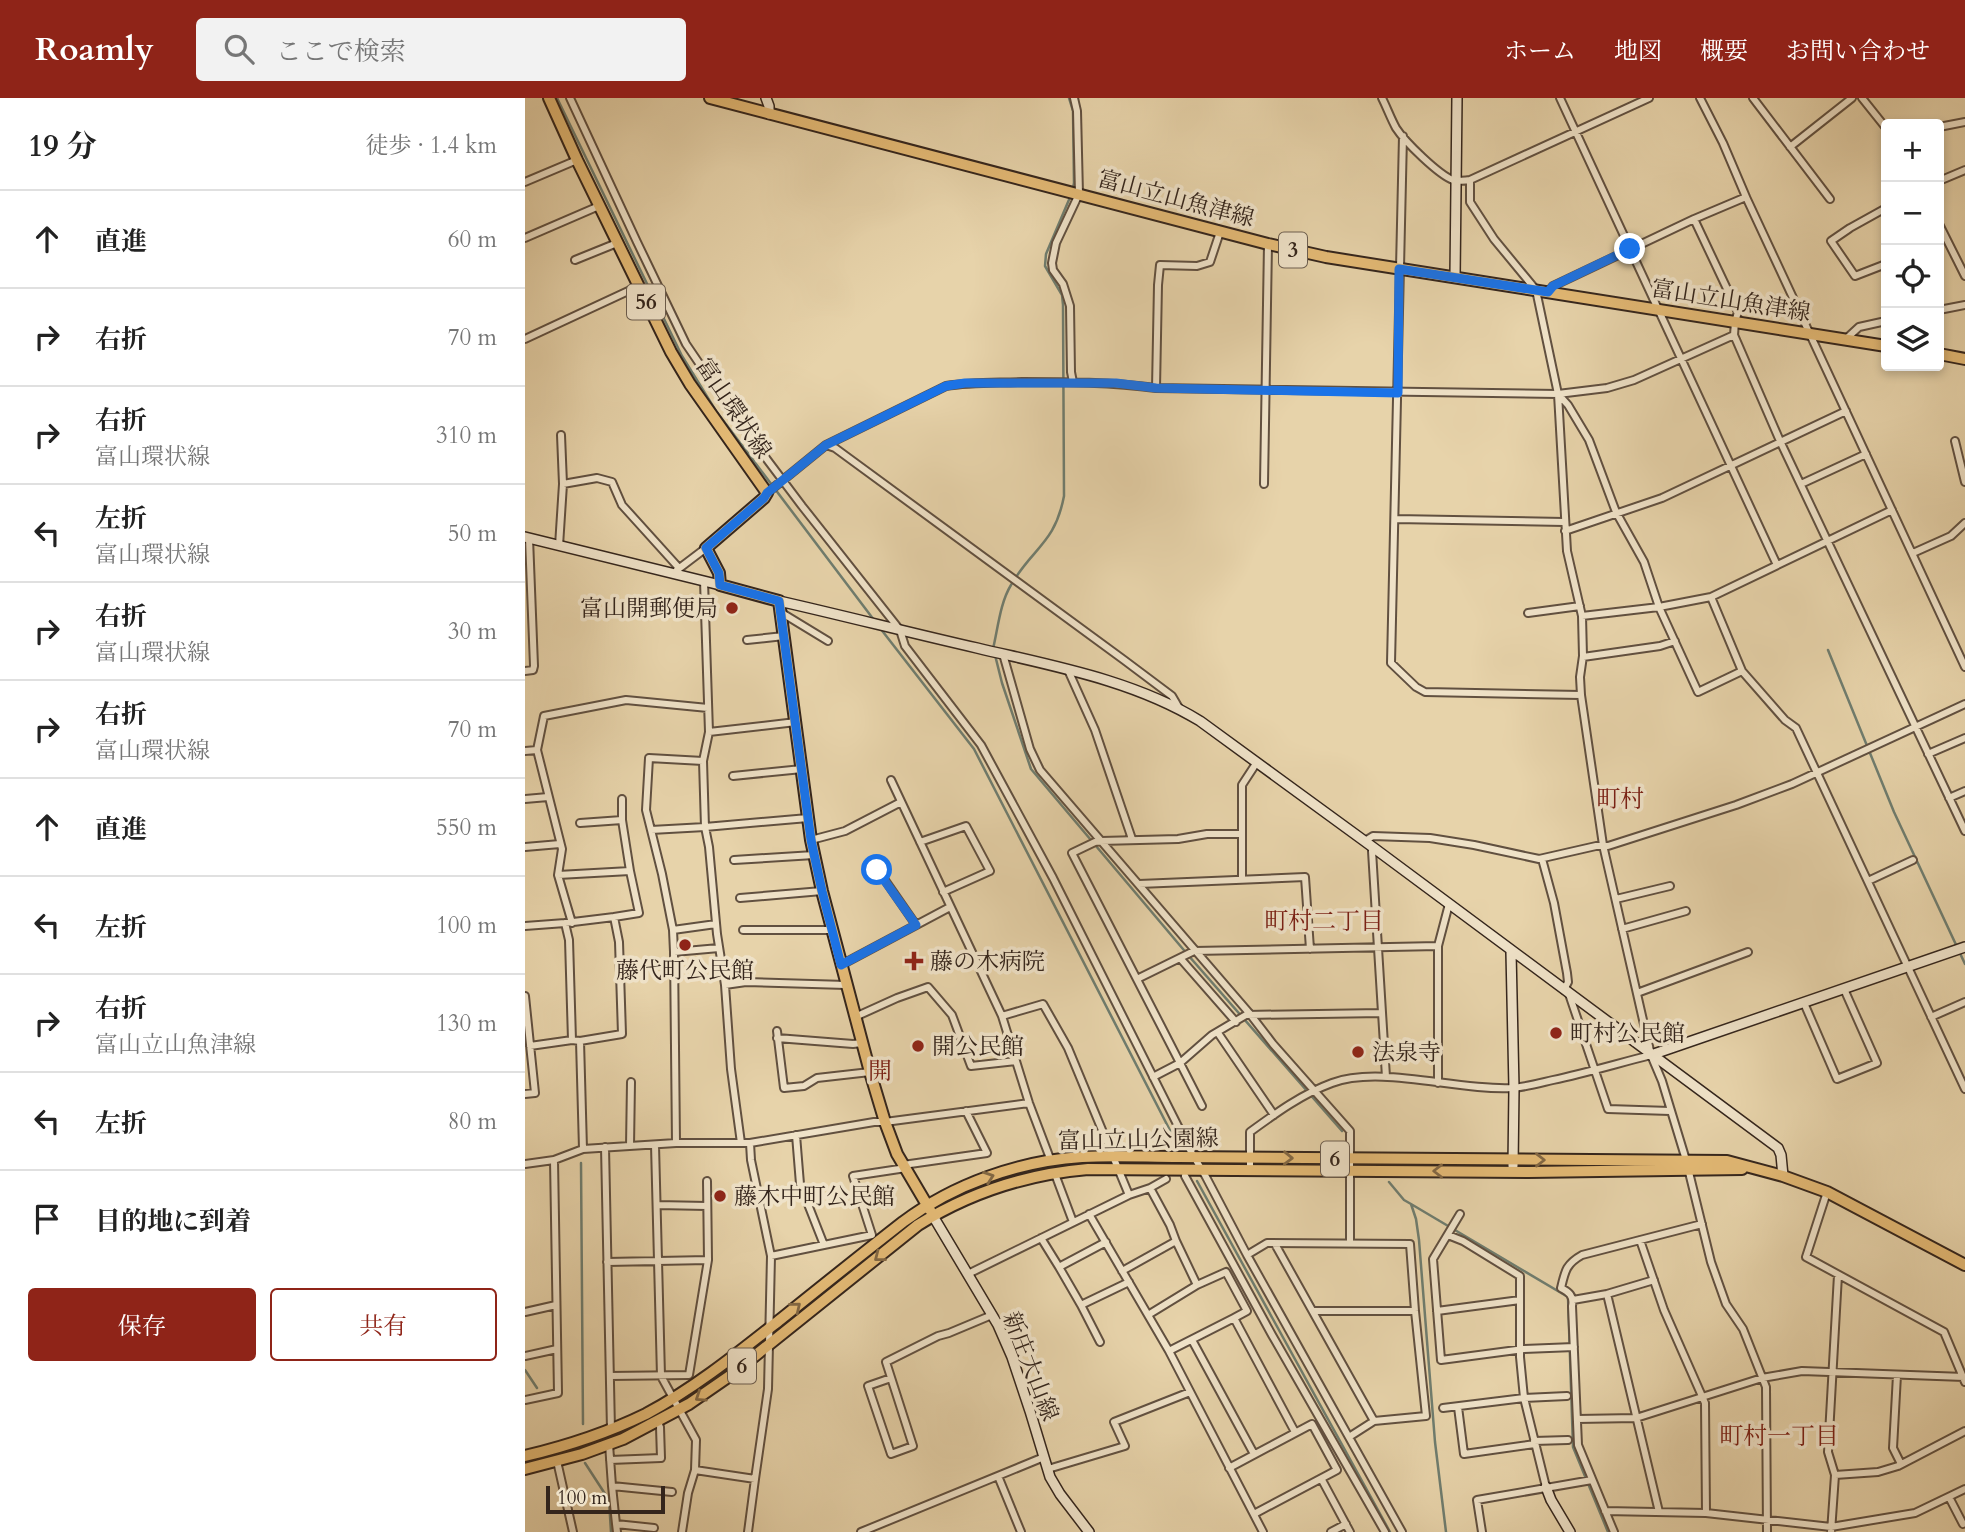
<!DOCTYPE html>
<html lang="ja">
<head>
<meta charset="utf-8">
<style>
	body { margin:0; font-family:Cardo,"Noto Serif JP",serif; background:#f2f2f2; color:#222 }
	.controls { position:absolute; right:21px; top:21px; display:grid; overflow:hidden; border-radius:7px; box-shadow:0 4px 10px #0003 }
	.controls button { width:63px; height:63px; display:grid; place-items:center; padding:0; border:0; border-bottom:2px solid #e0e0e0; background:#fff; color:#222; font:35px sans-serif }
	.scale { position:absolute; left:21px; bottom:18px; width:119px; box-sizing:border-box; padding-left:7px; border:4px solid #34251c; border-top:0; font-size:19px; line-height:24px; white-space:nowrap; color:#34251c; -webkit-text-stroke:5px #efe2c8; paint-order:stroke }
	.stop { position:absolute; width:21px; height:21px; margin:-16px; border:5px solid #1a73e8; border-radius:50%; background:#fff }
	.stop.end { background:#1a73e8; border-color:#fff; box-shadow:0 2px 7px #0008 }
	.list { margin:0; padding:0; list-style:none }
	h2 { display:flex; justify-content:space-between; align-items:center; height:91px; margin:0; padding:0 28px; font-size:30px }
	h2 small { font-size:23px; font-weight:400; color:#767676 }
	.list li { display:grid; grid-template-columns:46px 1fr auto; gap:21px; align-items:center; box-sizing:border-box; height:98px; padding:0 28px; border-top:2px solid #e0e0e0 }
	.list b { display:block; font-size:26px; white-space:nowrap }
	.list p { margin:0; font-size:23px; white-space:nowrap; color:#767676 }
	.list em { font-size:23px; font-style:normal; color:#767676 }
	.actions { display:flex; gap:14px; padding:21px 28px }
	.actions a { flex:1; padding:16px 0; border:2px solid #8f2418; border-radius:7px; text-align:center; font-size:24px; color:#8f2418 }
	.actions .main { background:#8f2418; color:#fff }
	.icon { flex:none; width:38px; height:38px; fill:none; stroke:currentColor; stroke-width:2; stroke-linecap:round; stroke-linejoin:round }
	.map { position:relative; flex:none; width:1440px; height:1434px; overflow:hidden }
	header { display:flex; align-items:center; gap:42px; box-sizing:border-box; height:98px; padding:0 35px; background:#8f2418; color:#fff }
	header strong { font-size:33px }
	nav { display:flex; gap:38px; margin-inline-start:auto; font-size:24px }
	.search { width:490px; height:63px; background:#f2f2f2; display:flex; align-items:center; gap:18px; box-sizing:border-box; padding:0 24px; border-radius:7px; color:#767676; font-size:26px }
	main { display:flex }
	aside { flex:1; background:#fff }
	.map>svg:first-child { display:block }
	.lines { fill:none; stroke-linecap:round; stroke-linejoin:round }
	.stream { stroke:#6f7d6f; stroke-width:2.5 }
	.street-casing { stroke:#615040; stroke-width:10 }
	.secondary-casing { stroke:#34251c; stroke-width:12 }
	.primary-casing { stroke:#34251c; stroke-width:14 }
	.street { stroke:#efe2c8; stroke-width:6 }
	.secondary { stroke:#efe2c8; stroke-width:9 }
	.primary { stroke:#e4ba75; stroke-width:10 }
	.oneway { stroke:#836844 }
	.route { stroke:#1a73e8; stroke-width:9 }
	.poi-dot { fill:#8f2418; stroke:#efe2c8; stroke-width:2.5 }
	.labels { text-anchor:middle; stroke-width:7; stroke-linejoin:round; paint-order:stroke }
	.shield { fill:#efe2c8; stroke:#6c5e50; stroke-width:2 }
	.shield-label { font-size:21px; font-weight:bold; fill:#34251c }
	.street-label { font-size:23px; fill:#34251c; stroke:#efe2c8 }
	.poi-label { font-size:23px; fill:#34251c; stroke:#efe2c8; text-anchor:start }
	.neighbourhood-label { font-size:24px; fill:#7a1f14; stroke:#efe2c8 }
</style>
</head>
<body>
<header>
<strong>Roamly</strong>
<div class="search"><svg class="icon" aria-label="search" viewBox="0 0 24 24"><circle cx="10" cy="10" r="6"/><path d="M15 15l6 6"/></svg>ここで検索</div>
<nav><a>ホーム</a><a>地図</a><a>概要</a><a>お問い合わせ</a></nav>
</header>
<main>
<aside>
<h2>19 分<small>徒歩 · 1.4 km</small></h2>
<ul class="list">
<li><svg class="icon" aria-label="ahead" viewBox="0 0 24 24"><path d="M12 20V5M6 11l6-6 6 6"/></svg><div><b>直進</b></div><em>60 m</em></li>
<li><svg class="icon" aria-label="right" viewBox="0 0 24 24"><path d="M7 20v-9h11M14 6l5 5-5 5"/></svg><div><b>右折</b></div><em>70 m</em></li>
<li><svg class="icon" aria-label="right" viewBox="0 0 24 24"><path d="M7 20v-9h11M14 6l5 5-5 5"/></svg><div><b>右折</b><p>富山環状線</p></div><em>310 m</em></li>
<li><svg class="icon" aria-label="left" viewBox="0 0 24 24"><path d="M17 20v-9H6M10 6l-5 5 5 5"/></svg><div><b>左折</b><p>富山環状線</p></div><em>50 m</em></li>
<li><svg class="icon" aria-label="right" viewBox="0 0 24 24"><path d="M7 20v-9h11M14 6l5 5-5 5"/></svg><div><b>右折</b><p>富山環状線</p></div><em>30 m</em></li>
<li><svg class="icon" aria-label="right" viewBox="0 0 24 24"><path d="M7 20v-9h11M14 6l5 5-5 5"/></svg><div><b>右折</b><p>富山環状線</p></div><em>70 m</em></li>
<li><svg class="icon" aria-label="ahead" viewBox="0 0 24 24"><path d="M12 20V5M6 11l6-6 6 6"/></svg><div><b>直進</b></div><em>550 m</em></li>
<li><svg class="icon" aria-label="left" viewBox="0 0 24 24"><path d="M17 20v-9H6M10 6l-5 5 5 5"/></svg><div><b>左折</b></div><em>100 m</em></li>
<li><svg class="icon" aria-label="right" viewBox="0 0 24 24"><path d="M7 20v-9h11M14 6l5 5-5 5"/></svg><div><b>右折</b><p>富山立山魚津線</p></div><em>130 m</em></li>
<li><svg class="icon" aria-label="left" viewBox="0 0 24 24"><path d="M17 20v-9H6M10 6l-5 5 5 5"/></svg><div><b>左折</b></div><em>80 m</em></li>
<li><svg class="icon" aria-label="arrive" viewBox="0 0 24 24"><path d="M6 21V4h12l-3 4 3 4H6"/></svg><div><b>目的地に到着</b></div></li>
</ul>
<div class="actions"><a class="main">保存</a><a>共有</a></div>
</aside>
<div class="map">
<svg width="1440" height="1434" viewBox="0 0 1440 1434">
	<rect width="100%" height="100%" fill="#e7d3aa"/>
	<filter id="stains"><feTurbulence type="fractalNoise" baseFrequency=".00286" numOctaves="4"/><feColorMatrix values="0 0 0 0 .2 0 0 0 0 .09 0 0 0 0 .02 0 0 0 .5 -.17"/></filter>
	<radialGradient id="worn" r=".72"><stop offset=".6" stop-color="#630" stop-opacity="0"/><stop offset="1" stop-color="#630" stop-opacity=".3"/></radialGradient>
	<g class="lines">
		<path class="stream" d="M32,0L157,258L191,313L349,522
			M544,0L548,13L549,85L548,90
			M355,530L449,651L653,1048
			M468,551C473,530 475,505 486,487C507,450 530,446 539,398L538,207L537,197L520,168L521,156L546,97
			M1303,552L1369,714L1440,866
			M470,557L477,585L506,671L663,857L817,1033
			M56,1065L58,1326
			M672,1083L865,1434
			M864,1084L879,1102L886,1106L1043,1199L1048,1349L1083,1434
			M886,1106L891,1121L894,1142L910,1344L921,1434
			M0,1272L12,1290
			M60,1365L84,1402L86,1434"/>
		<g class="street-casing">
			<path id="street" d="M45,0L112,144L161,246L216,327L277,408L375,532L380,548L456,647L528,780L665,1052L681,1079L722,1157L877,1434
				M857,0C862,10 866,21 871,30C880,44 914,77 928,82C934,83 939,83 945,82L1124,0
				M1035,0L1252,467
				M1175,0L1198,45L1221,99L1440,569
				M1228,0L1305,101
				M1337,0L1361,30
				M1414,29L1440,24
				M878,38L866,565L891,589L900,594L1056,597
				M1265,49L1327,0
				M945,82V104L969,141L1011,192L1033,296L1042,453L1057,518L1058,558L1055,579L1056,597L1078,747L1126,957L1137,983L1161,1062L1186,1164L1201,1206L1218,1231L1241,1289L1242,1434
				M1414,83L1440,72
				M0,84L52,62
				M1361,110L1325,130L1306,143L1330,178L1361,166
				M1169,121L1213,214L1210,224L1209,237L1255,343L1440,733
				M1414,126L1440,178
				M0,140L74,108
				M50,162L92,145
				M1023,194L1028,188L1169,121L1221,99
				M1414,212L1440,207
				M0,241L114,188
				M1321,241L1334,229L1361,223
				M548,284L546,274L545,208L538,186L528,172L527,165L531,145L554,96L552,13L549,0
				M631,290L633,187L635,167L672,168L685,164L695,134
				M1033,296L1043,307L1064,342L1091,414L1119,464L1134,509L1173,594L1217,573
				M1430,343L1440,384
				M301,347L310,350L599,562L647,598L654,610
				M38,386L72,380L87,384L97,407L154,470
				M739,386L743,146
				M1276,386L1341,356
				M242,395L301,347L421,288C446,284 471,285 497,284C542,284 586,284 631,290L1033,296L1082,290L1109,282L1209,237
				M870,421L1039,424
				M1040,433L1137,400L1321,313
				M34,448L38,386L36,337
				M1388,455L1426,438L1440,425
				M152,472L181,450
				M179,483L184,634L178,663L180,729L184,749L192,836L200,887L206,971L216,1045
				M1186,499L1217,573L1260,622L1271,630L1440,991
				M257,515L303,543
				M1003,515L1055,508
				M1057,518L1134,509L1186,499L1367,412
				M222,542L259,538
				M478,556L505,651L515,672L725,916L748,946L825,1033V1145
				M1058,559L1135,548L1150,543
				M543,572L570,632L607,741
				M0,573L8,572L9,568L4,440
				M184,634L271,624
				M0,653L12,652
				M1403,656L1440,640
				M208,678L277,671
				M366,682L477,918L504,1005L526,1063
				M1424,700L1440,693
				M0,701L23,699
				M97,701V722L105,773
				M55,725L97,722
				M126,732L180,729L283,720
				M716,736H682L653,741L576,743L570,744L547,755L655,965L687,937L721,917L857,915
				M286,742L320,733L376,704
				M840,743L848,738L905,740L949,747L1014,761L1071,748H1083L1211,707L1267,686L1440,606
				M395,744L441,728L465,773L418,794
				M0,749L35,746
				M849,750L847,753L861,979
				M1017,761L1029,805L1042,875L1043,884L1039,892
				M209,762L289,757
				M353,772L391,827
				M33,777L47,825
				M717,781V687L732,664
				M1343,783L1388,762
				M614,786L780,779L785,851
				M215,800L297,793
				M1091,801L1145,788
				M89,819L114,815L105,773L33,777L37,751L12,652L19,618L101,602L183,610
				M40,825L89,819L94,844L97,936L55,943
				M0,828L40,825L44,842L47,942L55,943L58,1051
				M1097,831L1161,813
				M148,832L191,826
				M218,832H307
				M149,854L194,850
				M655,860L711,924
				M316,867L425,809
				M612,881L669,853L913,848
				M200,887L221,884L321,887
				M1112,895L1223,854
				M1044,896L1083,1011L1145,1013
				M0,898L10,995L0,996
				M1279,905L1312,981L1352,965L1319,891
				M330,919L372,900L403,889L427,917L446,968L491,963
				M1406,919L1440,904
				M252,933L259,990L279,988L292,980L345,974
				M693,935L749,1017
				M252,940L328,946L337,945
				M5,948L47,942
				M628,979L655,965L677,1008
				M913,985V848L924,806
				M271,1037L275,1086L299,1147
				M151,1045L149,854L148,832L137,776L121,712L124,660L178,663
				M225,1045L226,1062L246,1158L243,1291L230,1381
				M130,1047L136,1278L171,1342L170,1372L230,1381L223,1434
				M105,1048L106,984
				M80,1049L86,1332
				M0,1066L29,1062L58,1051L151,1045H225L349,1024H360L504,1005
				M378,1067L462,1055L441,1013
				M725,1072V1034C751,1015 777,996 807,985C855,967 933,993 987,990C1001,989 1015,985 1028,982C1061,975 1094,965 1126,957
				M530,1076L548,1124
				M660,1078L747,1237L860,1434
				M182,1083L183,1162
				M625,1090L641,1081
				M1302,1094L1281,1159L1419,1234L1440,1284
				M604,1097L625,1090L645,1127L651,1143
				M132,1107L182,1108
				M564,1116L644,1253L738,1434
				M935,1116L908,1161L916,1262L999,1251L1049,1249
				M923,1137L938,1143L995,1178V1259L999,1300L1021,1389
				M516,1140L534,1169
				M1115,1142L1139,1212L1180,1305L1181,1415
				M581,1144L534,1169L556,1207L604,1184
				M722,1157L742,1145L885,1146L890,1213L901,1318L849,1323L750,1146
				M246,1158L347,1137L328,1078L381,1070
				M82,1164L183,1162L164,1277L85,1278
				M597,1173L651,1143L672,1187
				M443,1176L604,1097L543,950L518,906L477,918
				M1082,1196L1134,1414
				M1048,1202L1082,1196L1129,1182
				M556,1207L575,1244
				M788,1213H890
				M912,1213L995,1202
				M0,1214L31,1207
				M623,1217L672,1187L701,1174L722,1213L709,1220
				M667,1242L729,1356
				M644,1253L709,1220L770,1334
				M0,1258L32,1251
				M1372,1277L1368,1350L1376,1366
				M366,1280L343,1288L366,1356L388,1348L361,1264L413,1238L424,1235L467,1217
				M0,1302L33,1295L29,1062
				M933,1309L939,1356L1010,1346
				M918,1310L999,1300L1042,1298
				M1052,1321L1111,1320L1237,1280L1277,1273L1439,1279
				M824,1339L849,1323
				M1009,1343L1043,1342
				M84,1346L87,1388
				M85,1362L136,1360L135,1329L133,1324
				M32,1363L48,1434
				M704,1370L787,1326L812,1372L729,1416
				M523,1371L600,1348L589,1324L665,1294
				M1310,1377L1353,1374L1373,1368L1440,1333
				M473,1378L496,1434
				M797,1382L825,1434
				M1424,1399L1438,1426
				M1080,1413L1181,1415L1306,1429L1390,1415L1440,1391
				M91,1426L87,1388L147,1394
				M92,1434L91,1426L129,1430
				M157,1434L163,1395L170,1372
				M336,1434L519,1359
				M806,1434L821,1426
				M957,1434L952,1402L1067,1382
				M1089,1434L1053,1347L1047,1208C1049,1198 1044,1194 1036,1190C1040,1173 1041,1166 1057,1157L1177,1126
				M1306,1434L1310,1377L1303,1354L1313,1177"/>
		</g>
		<g class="secondary-casing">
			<path id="secondary" d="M241,0L244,8V16
				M930,179L932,0
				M0,439L195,487
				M254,503C320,518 386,535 452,550C528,568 608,582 675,623L849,750L1253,1050L1256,1057L1258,1078
				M986,854L989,990L988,1068
				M1126,957L1440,849
				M408,1118L473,1227L487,1259L505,1313L525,1379L535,1396L564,1434
				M1021,1389L1026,1402L1045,1434"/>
		</g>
		<g class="primary-casing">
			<path id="primary" d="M24,0L52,62L146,254L165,286L242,395L239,400L181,450L194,475L195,487L254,503L286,742L297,793L345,974L360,1024L372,1056L405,1112
				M185,0L743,146L801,159L1361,248
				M1414,256L1440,261
				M0,1358C42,1348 82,1335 121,1316C170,1290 213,1255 256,1221C297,1188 337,1156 378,1124C429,1086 494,1063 557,1059C590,1057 622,1059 654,1059L1202,1063L1258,1078L1302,1094L1440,1167
				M0,1371L57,1356L98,1341L164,1306L206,1277L393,1127C444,1095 503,1076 563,1071L1004,1074L1217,1071"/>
		</g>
		<use href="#street" class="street"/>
		<use href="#secondary" class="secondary"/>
		<use href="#primary" class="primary"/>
	</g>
	<defs><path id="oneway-chevron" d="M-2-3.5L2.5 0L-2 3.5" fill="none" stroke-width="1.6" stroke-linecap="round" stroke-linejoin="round" transform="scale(1.75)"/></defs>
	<g class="oneway">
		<use href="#oneway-chevron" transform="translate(763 1060) rotate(1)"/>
		<use href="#oneway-chevron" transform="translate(1015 1062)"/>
		<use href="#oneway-chevron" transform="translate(913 1073) rotate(-180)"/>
		<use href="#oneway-chevron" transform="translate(464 1079) rotate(-19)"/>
		<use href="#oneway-chevron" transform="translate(354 1159) rotate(142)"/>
		<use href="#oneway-chevron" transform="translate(271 1209) rotate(-39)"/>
		<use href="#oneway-chevron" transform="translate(175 1299) rotate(146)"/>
	</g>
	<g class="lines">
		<path class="route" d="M352,772L391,827L316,867L297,793L286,742L254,503L195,487L194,475L181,450L239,400L242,395L301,347L421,288L440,285H591L631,290L873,295L874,171L1023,194L1028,188L1105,151"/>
	</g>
	<g class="poi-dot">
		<circle cx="207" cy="510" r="7"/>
		<circle cx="160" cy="847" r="7"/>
		<path d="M385.5 852.5h7v7h7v7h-7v7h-7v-7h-7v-7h7z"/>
		<circle cx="1031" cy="935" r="7"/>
		<circle cx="393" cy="948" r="7"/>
		<circle cx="833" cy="954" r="7"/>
		<circle cx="195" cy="1098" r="7"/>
	</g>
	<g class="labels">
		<g class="shield">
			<rect x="754" y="134.5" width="28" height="35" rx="5"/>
			<rect x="102" y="186.5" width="38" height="35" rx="5"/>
			<rect x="796" y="1043.5" width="28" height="35" rx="5"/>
			<rect x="203" y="1250.5" width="28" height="35" rx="5"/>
		</g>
		<g class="shield-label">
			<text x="768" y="159">3</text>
			<text x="121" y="211">56</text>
			<text x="810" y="1068">6</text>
			<text x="217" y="1275">6</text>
		</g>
		<g class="street-label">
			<text transform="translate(651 100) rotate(15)" y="8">富山立山魚津線</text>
			<text transform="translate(1206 202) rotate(9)" y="8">富山立山魚津線</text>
			<text transform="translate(209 310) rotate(56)" y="8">富山環状線</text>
			<text transform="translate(613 1041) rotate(-1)" y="8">富山立山公園線</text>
			<text transform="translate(506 1268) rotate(69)" y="8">新庄大山線</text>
		</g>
		<g class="poi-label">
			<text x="193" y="518" text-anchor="end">富山開郵便局</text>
			<text x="405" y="871">藤の木病院</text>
			<text x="160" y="880" text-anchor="middle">藤代町公民館</text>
			<text x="1045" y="943">町村公民館</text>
			<text x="407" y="956">開公民館</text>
			<text x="847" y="962">法泉寺</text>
			<text x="209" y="1106">藤木中町公民館</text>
		</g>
		<g class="neighbourhood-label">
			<text x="1095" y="709">町村</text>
			<text x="799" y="831">町村二丁目</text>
			<text x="355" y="981">開</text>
			<text x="1254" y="1346">町村一丁目</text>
		</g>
	</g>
	<rect width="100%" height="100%" filter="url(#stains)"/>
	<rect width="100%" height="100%" fill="url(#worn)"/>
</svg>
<div class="controls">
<button>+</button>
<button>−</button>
<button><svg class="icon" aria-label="locate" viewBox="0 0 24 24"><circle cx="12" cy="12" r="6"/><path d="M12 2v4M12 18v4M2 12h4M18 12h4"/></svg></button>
<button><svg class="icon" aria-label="layers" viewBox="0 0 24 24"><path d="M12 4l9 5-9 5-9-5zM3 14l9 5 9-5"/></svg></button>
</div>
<div class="scale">100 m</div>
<div class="stop" style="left:352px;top:772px"></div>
<div class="stop end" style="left:1105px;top:151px"></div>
</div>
</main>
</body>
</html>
